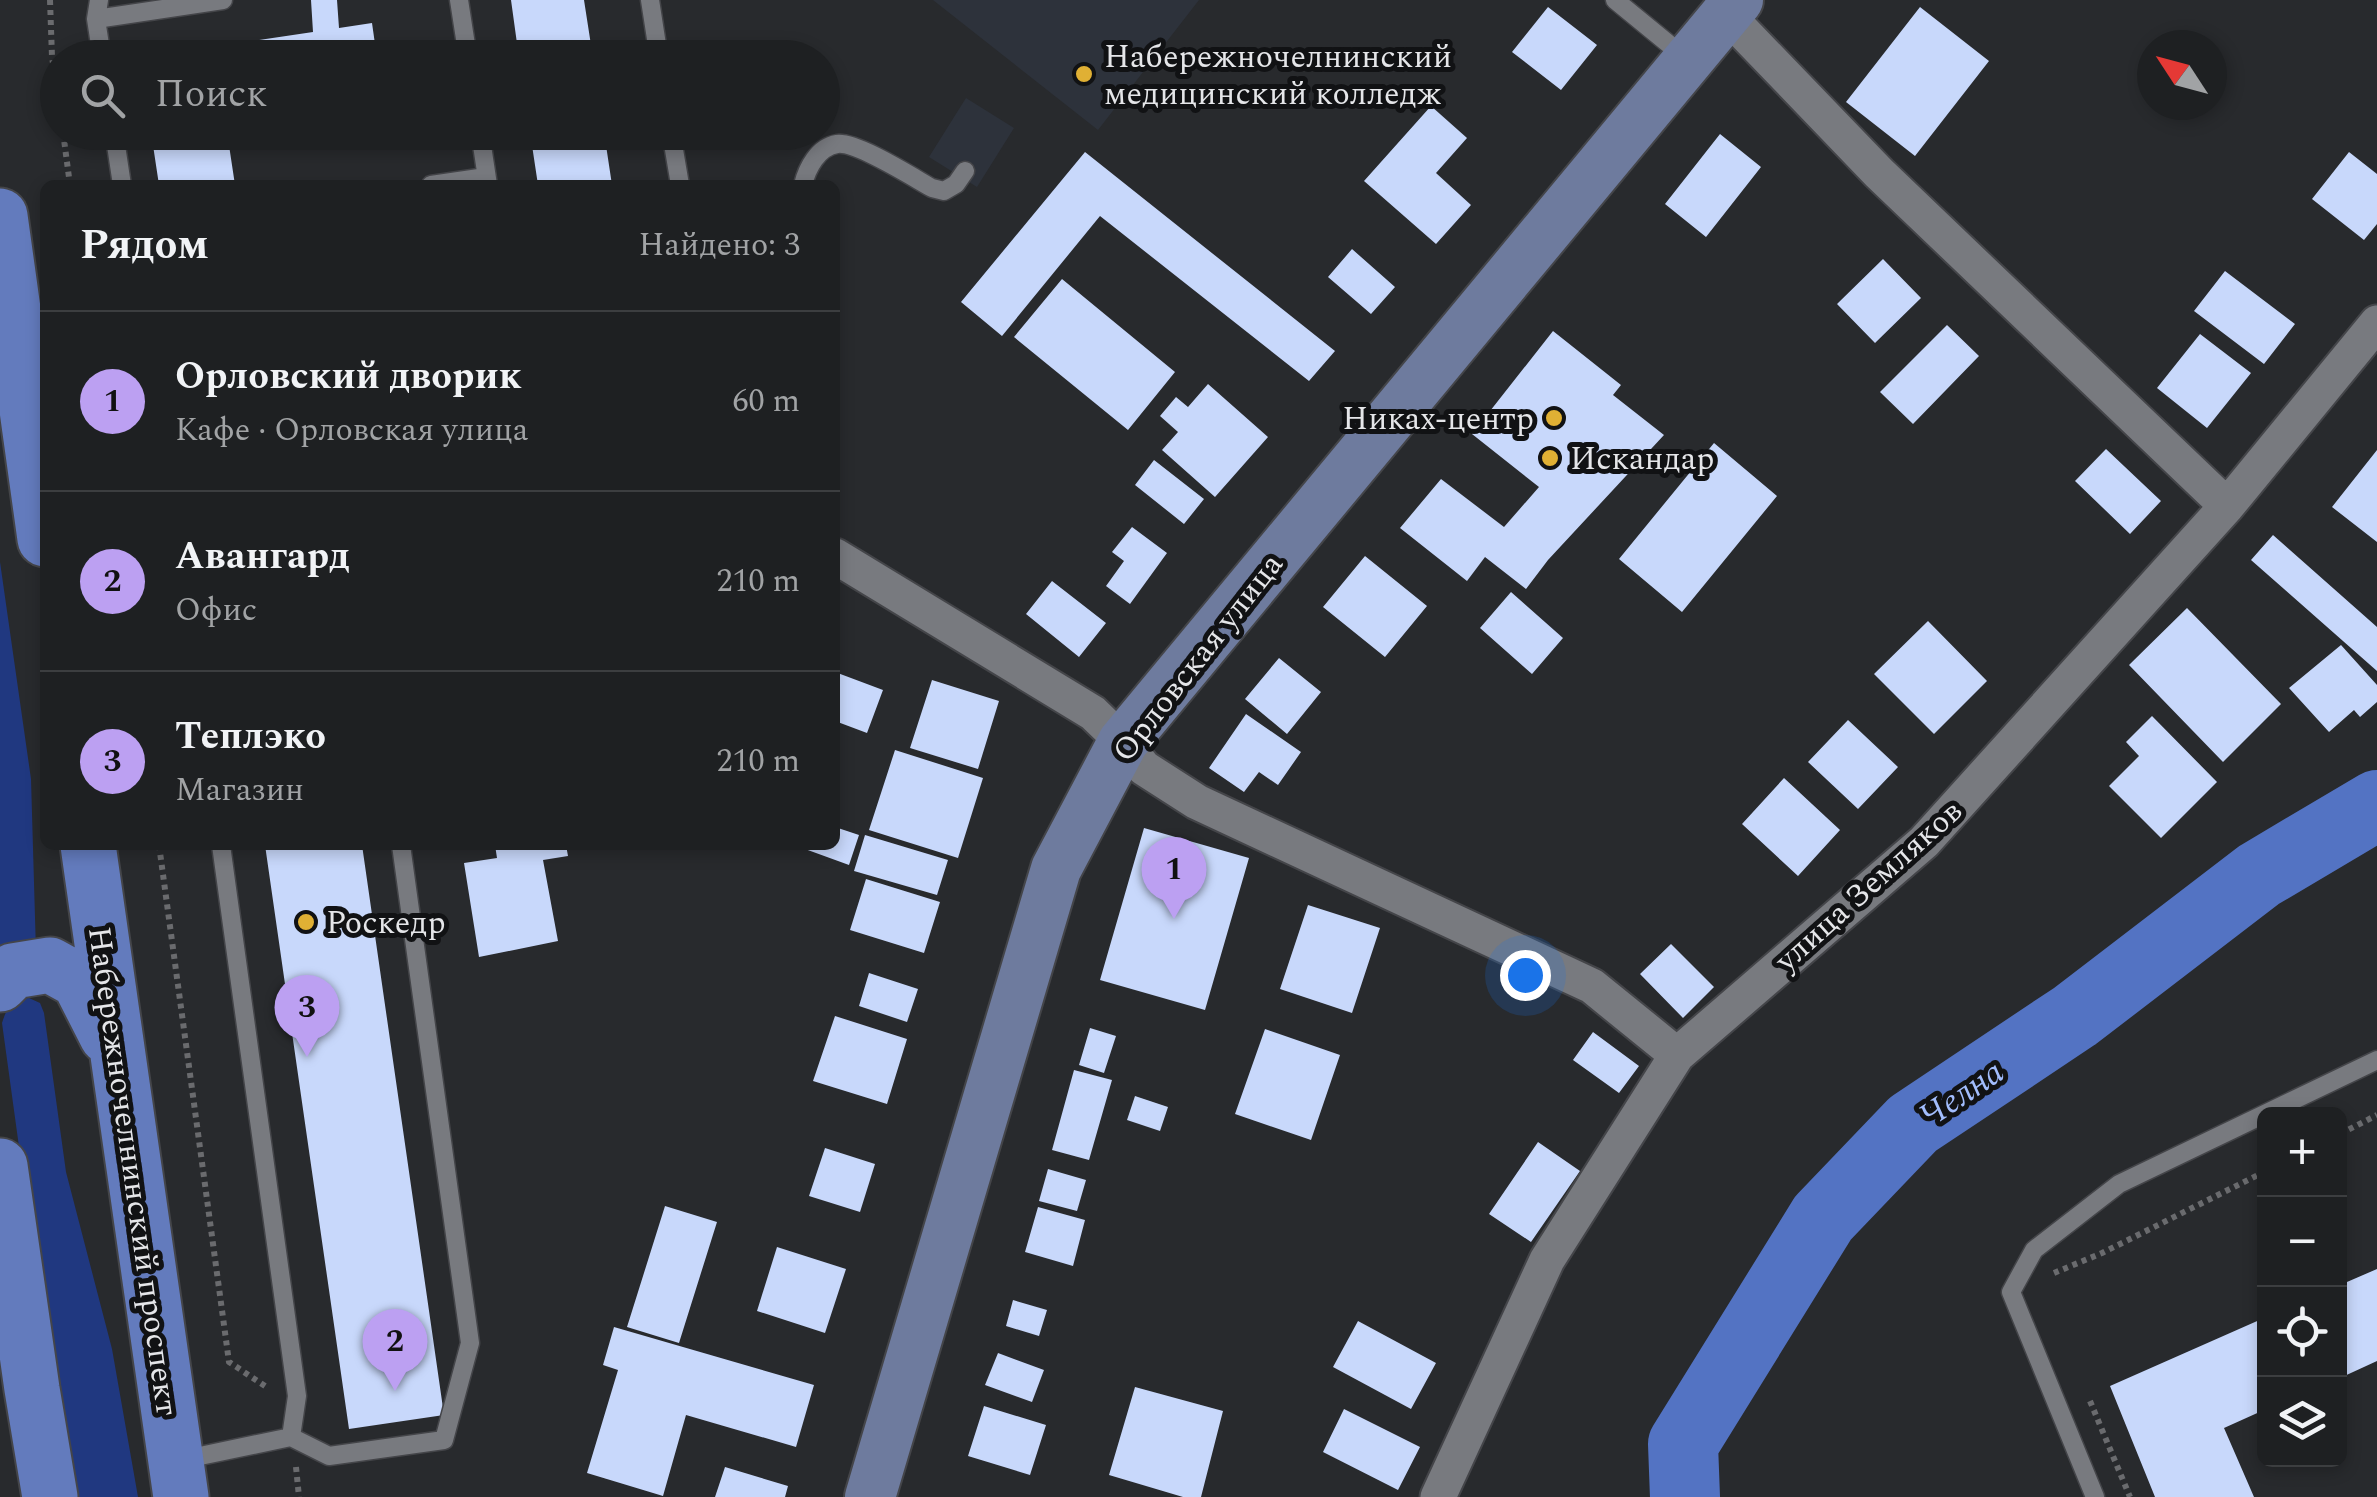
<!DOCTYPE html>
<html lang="ru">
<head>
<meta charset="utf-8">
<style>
	body { margin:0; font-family:Spectral,serif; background:#26282a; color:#f1f3f6 }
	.controls { position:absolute; right:30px; bottom:30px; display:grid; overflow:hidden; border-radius:15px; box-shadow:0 5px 15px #0003 }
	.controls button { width:90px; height:90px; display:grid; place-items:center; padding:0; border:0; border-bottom:2px solid #3c3e40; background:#1e2022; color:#f1f3f6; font:50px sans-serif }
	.compass { position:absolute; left:2137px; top:30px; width:90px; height:90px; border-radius:50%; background:#1e2022; box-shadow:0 5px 15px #0003; rotate:306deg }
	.you { position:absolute; left:1525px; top:975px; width:35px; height:35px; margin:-25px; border:8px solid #fff; border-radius:50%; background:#1a73e8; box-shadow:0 0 0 15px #1a73e833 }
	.badge { display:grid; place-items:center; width:65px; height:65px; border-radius:50%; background:#bca0f2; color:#111; font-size:32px; font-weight:700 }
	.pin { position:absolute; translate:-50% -82px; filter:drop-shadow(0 2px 5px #0008) }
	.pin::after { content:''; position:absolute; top:52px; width:35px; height:30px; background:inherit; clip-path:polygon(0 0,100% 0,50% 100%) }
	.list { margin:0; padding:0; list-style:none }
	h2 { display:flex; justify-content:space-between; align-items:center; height:130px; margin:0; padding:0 40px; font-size:42px }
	h2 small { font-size:32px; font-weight:400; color:#a1a3a5 }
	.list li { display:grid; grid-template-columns:65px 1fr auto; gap:30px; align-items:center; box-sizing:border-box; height:180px; padding:0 40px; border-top:2px solid #3c3e40 }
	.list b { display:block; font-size:38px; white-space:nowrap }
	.list p { margin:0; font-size:32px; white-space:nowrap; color:#a1a3a5 }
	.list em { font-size:32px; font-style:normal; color:#a1a3a5 }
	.icon { flex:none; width:55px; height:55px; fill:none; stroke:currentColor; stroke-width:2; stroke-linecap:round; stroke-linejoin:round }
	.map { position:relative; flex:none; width:2377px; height:1497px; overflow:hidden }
	.search { position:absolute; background:#1e2022; box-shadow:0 5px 15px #0003; left:40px; top:40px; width:800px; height:110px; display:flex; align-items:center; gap:25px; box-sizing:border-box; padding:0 35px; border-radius:55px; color:#a1a3a5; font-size:38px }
	.panel { position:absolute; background:#1e2022; box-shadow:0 5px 15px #0003; left:40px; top:180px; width:800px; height:670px; border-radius:15px }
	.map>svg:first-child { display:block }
	.built { fill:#2d323b }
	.green { fill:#203880 }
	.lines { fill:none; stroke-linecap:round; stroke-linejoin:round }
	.river { stroke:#5373c3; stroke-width:70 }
	.building { fill:#c8d8fb }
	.lane-casing { stroke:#444549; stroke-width:21 }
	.street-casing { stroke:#444549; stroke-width:39 }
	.secondary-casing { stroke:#444549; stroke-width:54 }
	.primary-casing { stroke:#444549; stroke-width:59 }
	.path { stroke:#6a6b6e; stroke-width:6; stroke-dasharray:5 5; stroke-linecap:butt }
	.lane { stroke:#787a7f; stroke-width:18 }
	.street { stroke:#787a7f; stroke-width:35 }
	.secondary { stroke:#6e7b9e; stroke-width:50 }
	.primary { stroke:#637bbd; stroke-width:55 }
	.poi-dot { fill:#e0b034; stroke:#111214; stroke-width:4 }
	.labels { text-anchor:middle; stroke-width:10; stroke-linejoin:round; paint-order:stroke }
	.poi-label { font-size:32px; fill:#e5e6e9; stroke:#111214; text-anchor:start }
	.street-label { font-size:32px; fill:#e5e6e9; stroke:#111214 }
	.water-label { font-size:35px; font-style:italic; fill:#a2bdfd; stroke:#111214 }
</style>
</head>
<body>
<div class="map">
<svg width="2377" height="1497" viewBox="0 0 2377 1497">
	<rect width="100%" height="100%" fill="#282a2d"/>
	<path class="built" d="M933,0H1199L1098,130Z
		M966,98L1014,128L977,187L929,157Z"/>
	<path class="green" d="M0,562L31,779L36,952H0Z
		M29,998L40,1003L44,1013L66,1172L112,1349L138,1497H73L20,1154L2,1023C7,1008 11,999 29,998Z"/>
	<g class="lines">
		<path class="river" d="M1685,1497L1683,1444L1823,1218L1913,1124L2075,1016L2259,875L2377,805"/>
	</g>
	<path class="building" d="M311,0H337L339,28L372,23L377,58H161L160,55L313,32Z
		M511,0H584L593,58H519Z
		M1548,7L1597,45L1561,90L1512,52Z
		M1920,7L1989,61L1915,156L1846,102Z
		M1431,106L1467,138L1436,173L1471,205L1436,244L1364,181Z
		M151,132H227L235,185H159Z
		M530,132H604L612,185H538Z
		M1720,134L1761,167L1706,237L1665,204Z
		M1085,152L1335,351L1309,381L1100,216L1002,336L961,302Z
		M2349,152L2377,174V224L2364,240L2312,199Z
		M1352,249L1395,287L1371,314L1328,277Z
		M1883,259L1921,298L1875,343L1837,304Z
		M2225,271L2295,324L2264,364L2194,311Z
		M1062,279L1175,372L1128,430L1014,337Z
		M1947,325L1979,356L1913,424L1880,392Z
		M1553,331L1621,385L1613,395L1664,435L1548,560L1526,589L1485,557L1467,581L1400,528L1441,479L1504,527L1539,487L1472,434Z
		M2200,334L2251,373L2207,428L2157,388Z
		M1208,384L1268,437L1215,497L1162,450L1178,432L1160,416L1176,397L1188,407Z
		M1714,443L1777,496L1682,612L1619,559Z
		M2106,449L2161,501L2130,534L2075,481Z
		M2377,450V542L2332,507Z
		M1154,460L1204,499L1184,524L1135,485Z
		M1132,527L1167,553L1130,604L1106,586L1124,561L1112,552Z
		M2273,535L2377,627V671L2251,560Z
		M1365,556L1427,606L1385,657L1323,607Z
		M1052,581L1106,623L1079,657L1026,614Z
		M1511,592L1563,638L1532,674L1480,628Z
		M2187,608L2281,704L2223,762L2129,665Z
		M1928,621L1987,681L1934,734L1874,674Z
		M2341,645L2377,685V702L2360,717L2354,710L2329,732L2289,688Z
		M1279,658L1321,692L1287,734L1245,699Z
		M835,672L883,690L867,733L835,721Z
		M932,680L999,701L978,769L910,748Z
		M1246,714L1301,752L1278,785L1259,772L1244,792L1209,768Z
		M2152,716L2217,782L2161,838L2109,786L2139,756L2126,742Z
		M1848,720L1898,767L1858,809L1808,762Z
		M895,750L983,778L958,858L869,830Z
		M1784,778L1840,830L1798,876L1742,824Z
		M835,827L859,835L849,865L805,849L806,845H835Z
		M1144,828L1249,858L1205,1010L1100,980Z
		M865,835L948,860L937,895L854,871Z
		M265,845H362L444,1415L349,1429Z
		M495,845H566L568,856L543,860L558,941L479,957L464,863L497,858Z
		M866,879L940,902L924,953L850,930Z
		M1308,905L1380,928L1352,1013L1280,989Z
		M1671,944L1714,987L1683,1018L1640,974Z
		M869,973L918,989L907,1022L859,1006Z
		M835,1016L907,1039L887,1104L813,1081Z
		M1090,1028L1116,1036L1104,1073L1079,1065Z
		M1265,1029L1340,1055L1311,1140L1235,1114Z
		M1593,1032L1639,1066L1619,1093L1573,1060Z
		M1074,1070L1112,1080L1089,1160L1052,1150Z
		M1135,1096L1168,1107L1160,1131L1127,1120Z
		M1538,1142L1580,1171L1531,1242L1489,1214Z
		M825,1148L875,1164L860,1212L809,1196Z
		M1048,1169L1086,1180L1077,1211L1039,1201Z
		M665,1206L717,1222L679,1343L627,1327Z
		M1038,1207L1085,1220L1073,1266L1025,1252Z
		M777,1247L846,1269L825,1333L757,1311Z
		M2377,1269V1361L2340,1378V1285Z
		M1013,1300L1047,1310L1039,1336L1006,1326Z
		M2264,1318V1410L2224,1428L2254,1497H2155L2110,1386Z
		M1358,1321L1436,1363L1411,1409L1333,1367Z
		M614,1327L814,1385L796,1447L686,1415L663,1496L587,1473L618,1370L603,1365Z
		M998,1353L1044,1370L1032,1402L985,1385Z
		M1135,1387L1223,1411L1201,1497H1183L1109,1475Z
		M984,1406L1046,1425L1030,1475L968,1456Z
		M1344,1409L1420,1447L1398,1490L1323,1452Z
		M725,1467L788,1486L785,1497H715Z"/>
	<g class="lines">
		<g class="lane-casing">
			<path id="lane" d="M99,0L96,19L102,58
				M459,0L468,58
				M650,0L659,58
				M1615,0L1687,59
				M96,19L223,0
				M114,132L122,185
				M480,132L488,185
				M671,132L680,185
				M431,185L486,177
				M803,185C807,168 818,147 837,144C856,141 914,178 932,188L944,191L956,184L965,171
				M291,1437L329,1456L444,1440L470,1343L401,845
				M181,1460L291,1437L297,1396L221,845
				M2095,1497L2011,1292L2034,1250L2119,1184L2377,1060"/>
		</g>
		<g class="street-casing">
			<path id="street" d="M1726,14L1879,173L2227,506
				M835,556L1093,713L1123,742L1144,768L1197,802L1592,986L1677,1055
				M1438,1497L1547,1260L1677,1055L1924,842L2227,506L2377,323"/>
		</g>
		<g class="secondary-casing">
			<path id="secondary" d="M870,1497L1056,869L1123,742L1738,0"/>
		</g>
		<g class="primary-casing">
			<path id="primary" d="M0,216L45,539
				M88,845L181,1497
				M0,984L13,971L50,965L79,981L107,1036
				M0,1166L32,1389L50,1497"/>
		</g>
		<path class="path" d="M50,0L52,57L58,95
			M63,132L70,185
			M159,845L229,1362L268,1388
			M2340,1134L2377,1115
			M2054,1273L2102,1253L2264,1172
			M2090,1401L2130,1497
			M296,1467L299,1497"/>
		<use href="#lane" class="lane"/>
		<use href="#street" class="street"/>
		<use href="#secondary" class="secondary"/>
		<use href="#primary" class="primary"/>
	</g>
	<g class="poi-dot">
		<circle cx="1084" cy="74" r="10"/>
		<circle cx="1554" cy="418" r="10"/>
		<circle cx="1550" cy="458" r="10"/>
		<circle cx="306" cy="922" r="10"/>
	</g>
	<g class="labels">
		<g class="poi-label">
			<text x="1104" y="67">Набережночелнинский<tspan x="1104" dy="37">медицинский колледж</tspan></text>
			<text x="1534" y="429" text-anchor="end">Никах-центр</text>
			<text x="1570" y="469">Искандар</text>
			<text x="326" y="933">Роскедр</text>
		</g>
		<g class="street-label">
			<text transform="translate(1197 657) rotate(-52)" y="11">Орловская улица</text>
			<text transform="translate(1868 885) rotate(-42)" y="11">улица Земляков</text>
			<text transform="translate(134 1171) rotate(82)" y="11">Набережночелнинский проспект</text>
		</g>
		<g class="water-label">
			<text transform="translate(1961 1093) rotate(-34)" y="12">Челна</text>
		</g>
	</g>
</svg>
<div class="controls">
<button>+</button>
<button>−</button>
<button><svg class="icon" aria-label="locate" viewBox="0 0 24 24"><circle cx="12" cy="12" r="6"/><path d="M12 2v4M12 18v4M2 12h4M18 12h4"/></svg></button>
<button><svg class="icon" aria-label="layers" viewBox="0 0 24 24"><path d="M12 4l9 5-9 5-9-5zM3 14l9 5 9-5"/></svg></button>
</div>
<svg class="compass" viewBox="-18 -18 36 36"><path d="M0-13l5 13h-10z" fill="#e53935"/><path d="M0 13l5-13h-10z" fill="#a1a3a5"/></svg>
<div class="you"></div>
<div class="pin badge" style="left:1174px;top:919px">1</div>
<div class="pin badge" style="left:395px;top:1391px">2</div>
<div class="pin badge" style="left:307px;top:1057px">3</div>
<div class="search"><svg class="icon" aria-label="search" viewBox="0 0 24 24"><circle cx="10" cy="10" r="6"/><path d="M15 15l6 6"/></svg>Поиск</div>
<section class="panel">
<h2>Рядом<small>Найдено: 3</small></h2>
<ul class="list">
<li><span class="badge">1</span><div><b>Орловский дворик</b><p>Кафе · Орловская улица</p></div><em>60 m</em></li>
<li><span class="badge">2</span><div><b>Авангард</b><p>Офис</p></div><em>210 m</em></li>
<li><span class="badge">3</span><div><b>Теплэко</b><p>Магазин</p></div><em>210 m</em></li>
</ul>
</section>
</div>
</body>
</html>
